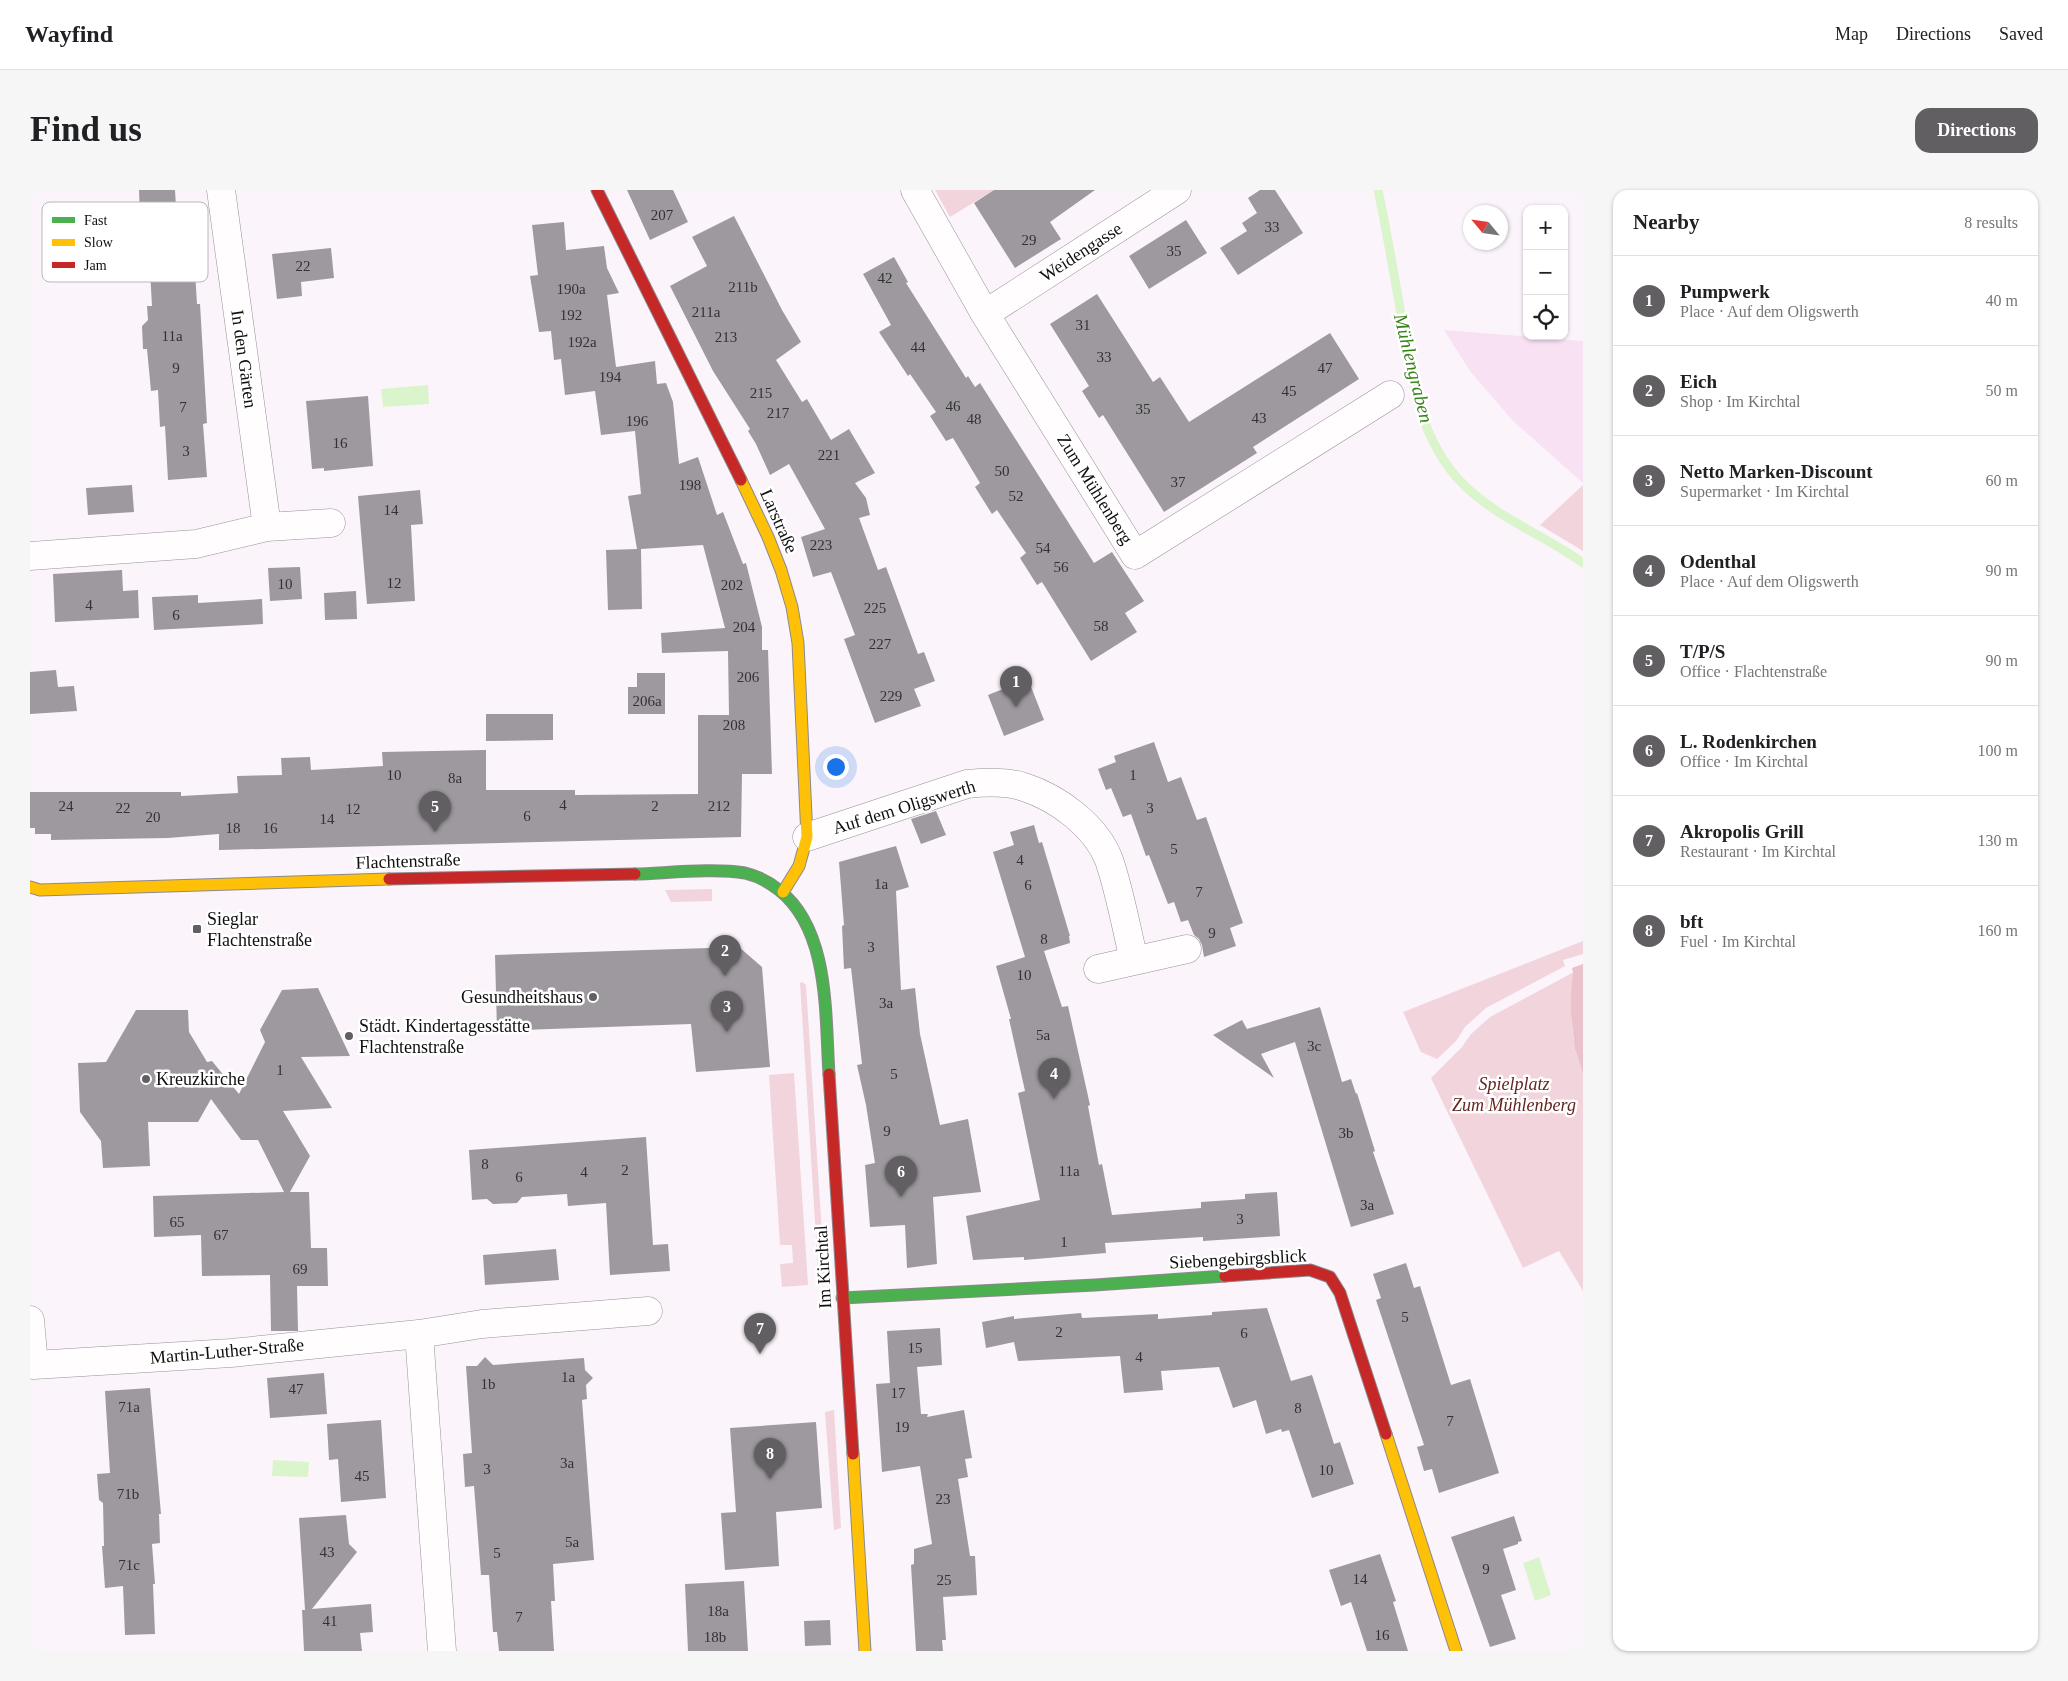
<!DOCTYPE html>
<html lang="en">
<head>
<meta charset="utf-8">
<style>
	body { margin:0; font-family:Georgia,serif; background:#f6f6f6; color:#202124 }
	.controls { position:absolute; right:15px; top:15px; display:grid; overflow:hidden; border-radius:10px; box-shadow:0 1px 4px #0004 }
	.controls button { width:45px; height:45px; display:grid; place-items:center; padding:0; border:0; border-bottom:1px solid #e0e0e0; background:#fff; color:#202124; font:25px sans-serif }
	.compass { position:absolute; left:1433px; top:15px; width:45px; height:45px; border-radius:50%; background:#fff; box-shadow:0 1px 4px #0004; rotate:299deg }
	.you { position:absolute; left:805px; top:576px; width:18px; height:18px; margin:-12px; border:4px solid #fff; border-radius:50%; background:#1a73e8; box-shadow:0 0 0 8px #1a73e833 }
	.badge { display:grid; place-items:center; width:32px; height:32px; border-radius:50%; background:#625f62; color:#fff; font-size:16px; font-weight:700 }
	.pin { position:absolute; translate:-50% -41px; filter:drop-shadow(0 1px 2px #0008) }
	.pin::after { content:''; position:absolute; top:26px; width:18px; height:15px; background:inherit; clip-path:polygon(0 0,100% 0,50% 100%) }
	.list { margin:0; padding:0; list-style:none }
	h2 { display:flex; justify-content:space-between; align-items:center; height:65px; margin:0; padding:0 20px; font-size:21px }
	h2 small { font-size:16px; font-weight:400; color:#757577 }
	.list li { display:grid; grid-template-columns:32px 1fr auto; gap:15px; align-items:center; box-sizing:border-box; height:90px; padding:0 20px; border-top:1px solid #e0e0e0 }
	.list b { display:block; font-size:19px; white-space:nowrap }
	.list p { margin:0; font-size:16px; white-space:nowrap; color:#757577 }
	.list em { font-size:16px; font-style:normal; color:#757577 }
	.icon { flex:none; width:28px; height:28px; fill:none; stroke:currentColor; stroke-width:2; stroke-linecap:round; stroke-linejoin:round }
	.map { position:relative; flex:none; width:1553px; height:1461px; overflow:hidden; border-radius:15px }
	header { display:flex; align-items:center; gap:30px; box-sizing:border-box; height:70px; padding:0 25px; background:#fff; border-bottom:1px solid #e0e0e0 }
	header strong { font-size:24px }
	nav { display:flex; gap:28px; margin-inline-start:auto; font-size:18px }
	.intro { display:flex; align-items:center; justify-content:space-between; box-sizing:border-box; height:120px; padding:0 30px }
	h1 { margin:0; font-size:35px }
	.button { padding:12px 22px; border-radius:15px; background:#625f62; color:#fff; font-size:18px; font-weight:700 }
	main { display:flex; gap:30px; padding:0 30px }
	aside { flex:1; background:#fff; border-radius:15px; box-shadow:0 1px 4px #0004 }
	.map>svg:first-child { display:block }
	.farmland { fill:#f8e1f3 }
	.green { fill:#f2d4dd }
	.forest { fill:#e9c2cc }
	.water { fill:#daf5cb }
	.lines { fill:none; stroke-linecap:round; stroke-linejoin:round }
	.stream { stroke:#daf5cb; stroke-width:9 }
	.building { fill:#9e999f }
	.street-casing { stroke:#969295; stroke-width:29 }
	.fast-casing { stroke:#8c898c; stroke-width:13 }
	.slow-casing { stroke:#8c898c; stroke-width:13 }
	.jam-casing { stroke:#8c898c; stroke-width:13 }
	.street { stroke:#fffdfe; stroke-width:28 }
	.fast { stroke:#4caf50; stroke-width:11 }
	.slow { stroke:#ffc107; stroke-width:11 }
	.jam { stroke:#c62828; stroke-width:11 }
	.poi-dot { fill:#625f62; stroke:#fff; stroke-width:2 }
	.labels { text-anchor:middle; stroke-width:5; stroke-linejoin:round; paint-order:stroke }
	.number-label { font-size:15px; fill:#333233 }
	.street-label { font-size:18px; fill:#0f0f0f; stroke:#fff }
	.poi-label { font-size:18px; fill:#0f0f0f; stroke:#fff; text-anchor:start }
	.park-label { font-size:18px; font-style:italic; fill:#662520; stroke:#fff }
	.water-label { font-size:19px; font-style:italic; fill:#368318; stroke:#fff }
	.key { fill:#fff; stroke:#b7b7b7; stroke-width:1 }
	.key-label { font-size:14px; fill:#0f0f0f }
</style>
</head>
<body>
<header>
<strong>Wayfind</strong>
<nav><a>Map</a><a>Directions</a><a>Saved</a></nav>
</header>
<div class="intro"><h1>Find us</h1><a class="button">Directions</a></div>
<main>
<div class="map">
<svg width="1553" height="1461" viewBox="0 0 1553 1461">
	<rect width="100%" height="100%" fill="#fcf4fb"/>
	<path class="farmland" d="M1414,140L1553,151V293L1482,230L1440,181Z"/>
	<path class="green" d="M905,0H964L920,27Z
		M1553,295V361L1510,335Z
		M682,699V711L641,712L635,700Z
		M1553,751V764L1533,770L1535,776L1456,818L1435,837L1426,851L1407,869L1391,862L1373,822Z
		M1544,782C1540,807 1540,831 1545,857C1546,866 1551,874 1553,883V1101L1529,1061L1493,1078L1401,888L1432,857L1441,844L1460,827Z
		M772,792L776,795L795,1090L789,1096L770,793Z
		M764,883L778,1095L752,1097L750,1074L763,1073L762,1055H750L739,885Z
		M804,1220L811,1338L804,1340L795,1222Z"/>
	<path class="forest" d="M1553,774V883L1545,859L1541,825V803L1543,782L1542,778Z"/>
	<path class="water" d="M398,195L399,214L353,217L351,199Z
		M243,1270L279,1272L278,1287L242,1286Z
		M1509,1367L1521,1405L1505,1411L1493,1373Z"/>
	<g class="lines">
		<path class="stream" d="M1348,0C1356,37 1362,74 1369,112C1379,174 1386,247 1433,294C1467,328 1514,345 1553,373"/>
	</g>
	<path class="building" d="M109,0H145L149,66L164,65L167,114H170L177,233L173,234L177,287L138,290L135,236L130,237L128,200L121,201L117,159H113L112,136L118,130L117,116H122L117,27L110,28Z
		M597,0H643L658,32L620,50Z
		M964,0H1065L1020,32L1031,49L985,78L944,13Z
		M1230,0H1245L1273,43L1208,85L1190,58L1217,41L1212,33L1227,23L1218,8Z
		M704,26L752,120L771,152L746,170L772,212L777,209L801,250L819,239L845,283L825,293L836,308L840,325L829,328L848,380L856,377L888,464L894,462L905,491L884,499L891,516L845,533L814,449L825,445L801,382L783,387L771,347L795,339L759,274L740,285L726,254L718,241L720,239L683,181L640,96L677,76L662,47Z
		M1156,30L1177,63L1119,99L1099,66Z
		M534,32L536,60L574,56L577,78L589,103L577,105L586,177L625,171L627,194L636,193L643,212L649,274L668,267L687,325L693,322L713,374L716,373L732,437V460H738L742,584H712L711,647L189,660V644L138,648L21,650V644H5V638H0V602H151V606L208,603L207,586L252,585L251,568L280,567L281,580L353,576L352,562L456,560V600H545V605L668,604V525H699L698,461L632,463L631,443L695,438L673,355L611,359L612,419L578,420L576,360L607,359L598,306L611,304L605,241L571,245L565,201L535,205L531,169L524,170L521,141L509,142L500,86L508,85L502,35Z
		M301,58L304,88L271,92L272,106L247,109L242,64Z
		M864,67L878,92L876,93L936,188L938,186L945,197L950,193L1064,373L1082,362L1114,411L1095,423L1107,442L1061,471L1012,392L1007,395L990,368L996,363L967,320L962,324L945,297L950,293L923,248L916,251L900,226L906,222L880,184L878,186L849,142L861,135L833,84Z
		M1067,104L1123,192L1130,187L1159,232L1300,143L1329,189L1223,257L1227,263L1134,322L1073,225L1069,228L1052,201L1059,196L1020,134Z
		M338,206L343,276L294,281V278L282,279L276,211Z
		M102,295L104,322L58,325L56,298Z
		M390,300L393,334L381,335L385,411L337,414L328,306Z
		M270,377L272,409L240,411L238,378Z
		M92,380L93,401L108,400L109,428L25,432L23,384Z
		M326,401L327,429L295,430L294,403Z
		M168,405V413L232,409L233,434L124,440L122,407Z
		M26,480L28,497L44,496L47,521L0,524V482Z
		M607,483H635V524H598V497H607Z
		M998,489L1014,530L974,546L958,505Z
		M456,524H523V550L456,551Z
		M1124,552L1138,592L1151,587L1167,630L1176,627L1213,733L1200,738L1206,756L1174,767L1172,755L1169,749L1164,745L1158,730L1151,732L1144,712L1138,714L1119,665L1116,666L1101,624L1093,627L1081,598L1076,600L1068,579L1086,572L1084,566Z
		M906,621L916,645L891,654L881,629Z
		M1004,635L1009,653L1012,652L1040,746H1039L1040,753L1014,761L1032,817L1038,816L1060,915L1058,916L1069,975L1072,974L1082,1025L1171,1018V1012L1215,1009V1004L1247,1002L1250,1046L1173,1051V1047L1075,1053L1076,1063L994,1070V1067L943,1070L936,1026L1010,1010L988,903L995,901L979,829H981L966,776L995,767L963,662L984,655L980,642Z
		M866,656L879,697L866,701L871,800L885,798L890,844L910,935L938,929L951,1002L903,1007L907,1074L877,1078L875,1035L840,1037L835,975L845,973L836,915L827,875L832,874L821,778L814,779L812,736L814,735L809,672Z
		M709,757L732,777L740,877L666,882L661,834L467,841L465,765Z
		M288,798L320,866L271,867L302,918L253,921L280,966L260,1002H279L281,1058H297L298,1096H267L268,1141H241L240,1085L172,1086L171,1045L124,1047L123,1006L254,1002L228,950H211L181,909L168,932H118L120,976L73,978L71,951L50,922L48,873L76,872L106,820H158L159,842L177,872L182,871L209,904L235,852L230,840L252,800Z
		M1290,817L1312,892L1321,889L1326,904L1327,903L1345,961L1343,962L1364,1024L1321,1037L1265,852L1231,864L1244,888L1183,845L1212,830L1217,839Z
		M616,947L623,1055L638,1054L640,1081L580,1085L576,1013L538,1016L537,1004L492,1007L487,1013L463,1014L457,1009L442,1010L439,960Z
		M526,1059L529,1090L455,1095L453,1065Z
		M1376,1073L1384,1098L1390,1096L1421,1195L1440,1189L1469,1283L1409,1303L1402,1279L1394,1281L1387,1257L1394,1255L1346,1110L1351,1108L1343,1084Z
		M1237,1118L1261,1191L1282,1185L1304,1254L1310,1252L1324,1294L1282,1308L1259,1240L1252,1242L1251,1239L1236,1244L1226,1210L1203,1218L1189,1177L1131,1181L1133,1200L1094,1203L1090,1166L988,1171L984,1152L956,1158L952,1132L984,1126V1129L1051,1123L1052,1128L1128,1124V1129L1182,1125V1122Z
		M910,1138L912,1175L887,1177L891,1224H898L897,1227L934,1220L942,1268L935,1269L938,1287L928,1289L940,1366H945L947,1405L913,1407L916,1450H912L913,1461H886L881,1375L884,1374V1359L902,1354L890,1276L852,1282L846,1194L860,1193L857,1141Z
		M455,1167L463,1175L554,1168L555,1180L563,1188L556,1195L557,1209L552,1210L564,1370L523,1374L525,1411H521L524,1461H469L467,1442H463L459,1385H451L444,1296L435,1297L433,1264L442,1263L436,1176H447Z
		M294,1183L297,1224L240,1228L237,1188Z
		M120,1198L131,1324H129L130,1353L122,1354L125,1394H123L125,1444L95,1445L93,1396L75,1398L72,1356H74L73,1313L69,1310L67,1284L80,1283L75,1201Z
		M351,1230L356,1308L311,1312L308,1269L299,1270L297,1234Z
		M786,1232L792,1318L746,1322L749,1376L695,1380L691,1323L706,1322L700,1238Z
		M316,1325L319,1354L327,1362L282,1419L341,1414L343,1442L330,1443L332,1461H274L272,1420H275L269,1328Z
		M1484,1326L1492,1351L1488,1352V1354L1473,1359L1486,1400L1471,1405L1486,1449L1460,1457L1421,1347Z
		M1350,1364L1366,1411L1363,1412L1378,1461H1337L1321,1412L1311,1416L1299,1380Z
		M714,1391L718,1461H658L655,1394Z
		M800,1430L801,1455L775,1456L774,1431Z"/>
	<g class="lines">
		<g class="street-casing">
			<path id="street" d="M191,0L237,337
				M885,0L955,124L1105,365L1360,205
				M955,124L1147,0
				M0,366L166,354L237,337L301,333
				M777,647L937,594C956,592 976,591 994,597C1028,608 1066,636 1079,670C1090,702 1096,737 1104,770
				M1068,779L1157,759
				M0,1130L4,1175L201,1163L389,1144L452,1134L618,1121
				M389,1144L412,1461"/>
		</g>
		<g class="fast-casing">
			<path id="fast" d="M605,684C638,683 684,678 715,683C728,686 739,692 749,700C800,740 795,825 799,884
				M812,1108L1065,1095L1195,1086"/>
		</g>
		<g class="slow-casing">
			<path id="slow" d="M711,290L738,347L751,380L762,417L768,453L777,647L769,676L753,702
				M0,697L10,700L359,689
				M1356,1244L1426,1461
				M823,1264L835,1461"/>
		</g>
		<g class="jam-casing">
			<path id="jam" d="M567,0L711,290
				M359,689L605,684
				M799,884L823,1264
				M1195,1086L1280,1080L1300,1087L1310,1103L1356,1244"/>
		</g>
		<use href="#street" class="street"/>
		<use href="#fast" class="fast"/>
		<use href="#slow" class="slow"/>
		<use href="#jam" class="jam"/>
	</g>
	<g class="poi-dot">
		<rect x="162" y="734" width="10" height="10" rx="2.5"/>
		<circle cx="563" cy="807" r="5"/>
		<circle cx="319" cy="846" r="5"/>
		<circle cx="116" cy="889" r="5"/>
	</g>
	<g class="labels">
		<g class="number-label">
			<text x="632" y="30">207</text>
			<text x="1242" y="42">33</text>
			<text x="999" y="55">29</text>
			<text x="1144" y="66">35</text>
			<text x="273" y="81">22</text>
			<text x="855" y="93">42</text>
			<text x="713" y="102">211b</text>
			<text x="541" y="104">190a</text>
			<text x="676" y="127">211a</text>
			<text x="541" y="130">192</text>
			<text x="1053" y="140">31</text>
			<text x="142" y="151">11a</text>
			<text x="696" y="152">213</text>
			<text x="552" y="157">192a</text>
			<text x="888" y="162">44</text>
			<text x="1074" y="172">33</text>
			<text x="146" y="183">9</text>
			<text x="1295" y="183">47</text>
			<text x="580" y="192">194</text>
			<text x="1259" y="206">45</text>
			<text x="731" y="208">215</text>
			<text x="923" y="221">46</text>
			<text x="153" y="222">7</text>
			<text x="1113" y="224">35</text>
			<text x="748" y="228">217</text>
			<text x="1229" y="233">43</text>
			<text x="944" y="234">48</text>
			<text x="607" y="236">196</text>
			<text x="310" y="258">16</text>
			<text x="156" y="266">3</text>
			<text x="799" y="270">221</text>
			<text x="972" y="286">50</text>
			<text x="1148" y="297">37</text>
			<text x="660" y="300">198</text>
			<text x="986" y="311">52</text>
			<text x="361" y="325">14</text>
			<text x="791" y="360">223</text>
			<text x="1013" y="363">54</text>
			<text x="1031" y="382">56</text>
			<text x="364" y="398">12</text>
			<text x="255" y="399">10</text>
			<text x="702" y="400">202</text>
			<text x="59" y="420">4</text>
			<text x="845" y="423">225</text>
			<text x="146" y="430">6</text>
			<text x="1071" y="441">58</text>
			<text x="714" y="442">204</text>
			<text x="850" y="459">227</text>
			<text x="718" y="492">206</text>
			<text x="861" y="511">229</text>
			<text x="617" y="516">206a</text>
			<text x="704" y="540">208</text>
			<text x="364" y="590">10</text>
			<text x="1103" y="590">1</text>
			<text x="425" y="593">8a</text>
			<text x="533" y="620">4</text>
			<text x="36" y="621">24</text>
			<text x="625" y="621">2</text>
			<text x="689" y="621">212</text>
			<text x="93" y="623">22</text>
			<text x="1120" y="623">3</text>
			<text x="323" y="624">12</text>
			<text x="497" y="631">6</text>
			<text x="123" y="632">20</text>
			<text x="297" y="634">14</text>
			<text x="203" y="643">18</text>
			<text x="240" y="643">16</text>
			<text x="1144" y="664">5</text>
			<text x="990" y="675">4</text>
			<text x="851" y="699">1a</text>
			<text x="998" y="700">6</text>
			<text x="1169" y="707">7</text>
			<text x="1182" y="748">9</text>
			<text x="1014" y="754">8</text>
			<text x="841" y="762">3</text>
			<text x="994" y="790">10</text>
			<text x="856" y="818">3a</text>
			<text x="1013" y="850">5a</text>
			<text x="1284" y="861">3c</text>
			<text x="250" y="885">1</text>
			<text x="864" y="889">5</text>
			<text x="857" y="946">9</text>
			<text x="1316" y="948">3b</text>
			<text x="455" y="979">8</text>
			<text x="595" y="985">2</text>
			<text x="1039" y="986">11a</text>
			<text x="554" y="987">4</text>
			<text x="489" y="992">6</text>
			<text x="1337" y="1020">3a</text>
			<text x="1210" y="1034">3</text>
			<text x="147" y="1037">65</text>
			<text x="191" y="1050">67</text>
			<text x="1034" y="1057">1</text>
			<text x="270" y="1084">69</text>
			<text x="1375" y="1132">5</text>
			<text x="1029" y="1147">2</text>
			<text x="1214" y="1148">6</text>
			<text x="885" y="1163">15</text>
			<text x="1109" y="1172">4</text>
			<text x="538" y="1192">1a</text>
			<text x="458" y="1199">1b</text>
			<text x="266" y="1204">47</text>
			<text x="868" y="1208">17</text>
			<text x="99" y="1222">71a</text>
			<text x="1268" y="1223">8</text>
			<text x="1420" y="1236">7</text>
			<text x="872" y="1242">19</text>
			<text x="537" y="1278">3a</text>
			<text x="457" y="1284">3</text>
			<text x="1296" y="1285">10</text>
			<text x="332" y="1291">45</text>
			<text x="98" y="1309">71b</text>
			<text x="913" y="1314">23</text>
			<text x="542" y="1357">5a</text>
			<text x="297" y="1367">43</text>
			<text x="467" y="1368">5</text>
			<text x="99" y="1380">71c</text>
			<text x="1456" y="1384">9</text>
			<text x="1330" y="1394">14</text>
			<text x="914" y="1395">25</text>
			<text x="688" y="1426">18a</text>
			<text x="489" y="1432">7</text>
			<text x="300" y="1436">41</text>
			<text x="1352" y="1450">16</text>
			<text x="685" y="1452">18b</text>
		</g>
		<g class="street-label">
			<text transform="translate(1051 62) rotate(-33)" y="6">Weidengasse</text>
			<text transform="translate(214 169) rotate(82)" y="6">In den Gärten</text>
			<text transform="translate(1065 299) rotate(58)" y="6">Zum Mühlenberg</text>
			<text transform="translate(749 331) rotate(66)" y="6">Larstraße</text>
			<text transform="translate(874 617) rotate(-17)" y="6">Auf dem Oligswerth</text>
			<text transform="translate(378 671) rotate(-2)" y="6">Flachtenstraße</text>
			<text transform="translate(1208 1069) rotate(-3)" y="6">Siebengebirgsblick</text>
			<text transform="translate(793 1077) rotate(-93)" y="6">Im Kirchtal</text>
			<text transform="translate(197 1161) rotate(-5)" y="6">Martin-Luther-Straße</text>
		</g>
		<g class="poi-label">
			<text x="177" y="735">Sieglar<tspan x="177" dy="21">Flachtenstraße</tspan></text>
			<text x="553" y="813" text-anchor="end">Gesundheitshaus</text>
			<text x="329" y="842">Städt. Kindertagesstätte<tspan x="329" dy="21">Flachtenstraße</tspan></text>
			<text x="126" y="895">Kreuzkirche</text>
		</g>
		<g class="park-label">
			<text x="1484" y="900">Spielplatz<tspan x="1484" dy="21">Zum Mühlenberg</tspan></text>
		</g>
		<g class="water-label">
			<text transform="translate(1384 178) rotate(76)" y="7">Mühlengraben</text>
		</g>
	</g>
	<rect x="12" y="12" width="166" height="80" rx="8" class="key"/>
	<rect x="22" y="27" width="23" height="6" fill="#4caf50"/>
	<rect x="22" y="49" width="23" height="7" fill="#ffc107"/>
	<rect x="22" y="72" width="23" height="6" fill="#c62828"/>
	<g class="key-label">
		<text x="54" y="35">Fast</text>
		<text x="54" y="57">Slow</text>
		<text x="54" y="80">Jam</text>
	</g>
</svg>
<div class="controls">
<button>+</button>
<button>−</button>
<button><svg class="icon" aria-label="locate" viewBox="0 0 24 24"><circle cx="12" cy="12" r="6"/><path d="M12 2v4M12 18v4M2 12h4M18 12h4"/></svg></button>
</div>
<svg class="compass" viewBox="-18 -18 36 36"><path d="M0-13l5 13h-10z" fill="#e53935"/><path d="M0 13l5-13h-10z" fill="#757577"/></svg>
<div class="you"></div>
<div class="pin badge" style="left:986px;top:517px">1</div>
<div class="pin badge" style="left:695px;top:786px">2</div>
<div class="pin badge" style="left:697px;top:842px">3</div>
<div class="pin badge" style="left:1024px;top:909px">4</div>
<div class="pin badge" style="left:405px;top:642px">5</div>
<div class="pin badge" style="left:871px;top:1007px">6</div>
<div class="pin badge" style="left:730px;top:1164px">7</div>
<div class="pin badge" style="left:740px;top:1289px">8</div>
</div>
<aside>
<h2>Nearby<small>8 results</small></h2>
<ul class="list">
<li><span class="badge">1</span><div><b>Pumpwerk</b><p>Place · Auf dem Oligswerth</p></div><em>40 m</em></li>
<li><span class="badge">2</span><div><b>Eich</b><p>Shop · Im Kirchtal</p></div><em>50 m</em></li>
<li><span class="badge">3</span><div><b>Netto Marken-Discount</b><p>Supermarket · Im Kirchtal</p></div><em>60 m</em></li>
<li><span class="badge">4</span><div><b>Odenthal</b><p>Place · Auf dem Oligswerth</p></div><em>90 m</em></li>
<li><span class="badge">5</span><div><b>T/P/S</b><p>Office · Flachtenstraße</p></div><em>90 m</em></li>
<li><span class="badge">6</span><div><b>L. Rodenkirchen</b><p>Office · Im Kirchtal</p></div><em>100 m</em></li>
<li><span class="badge">7</span><div><b>Akropolis Grill</b><p>Restaurant · Im Kirchtal</p></div><em>130 m</em></li>
<li><span class="badge">8</span><div><b>bft</b><p>Fuel · Im Kirchtal</p></div><em>160 m</em></li>
</ul>
</aside>
</main>
</body>
</html>
